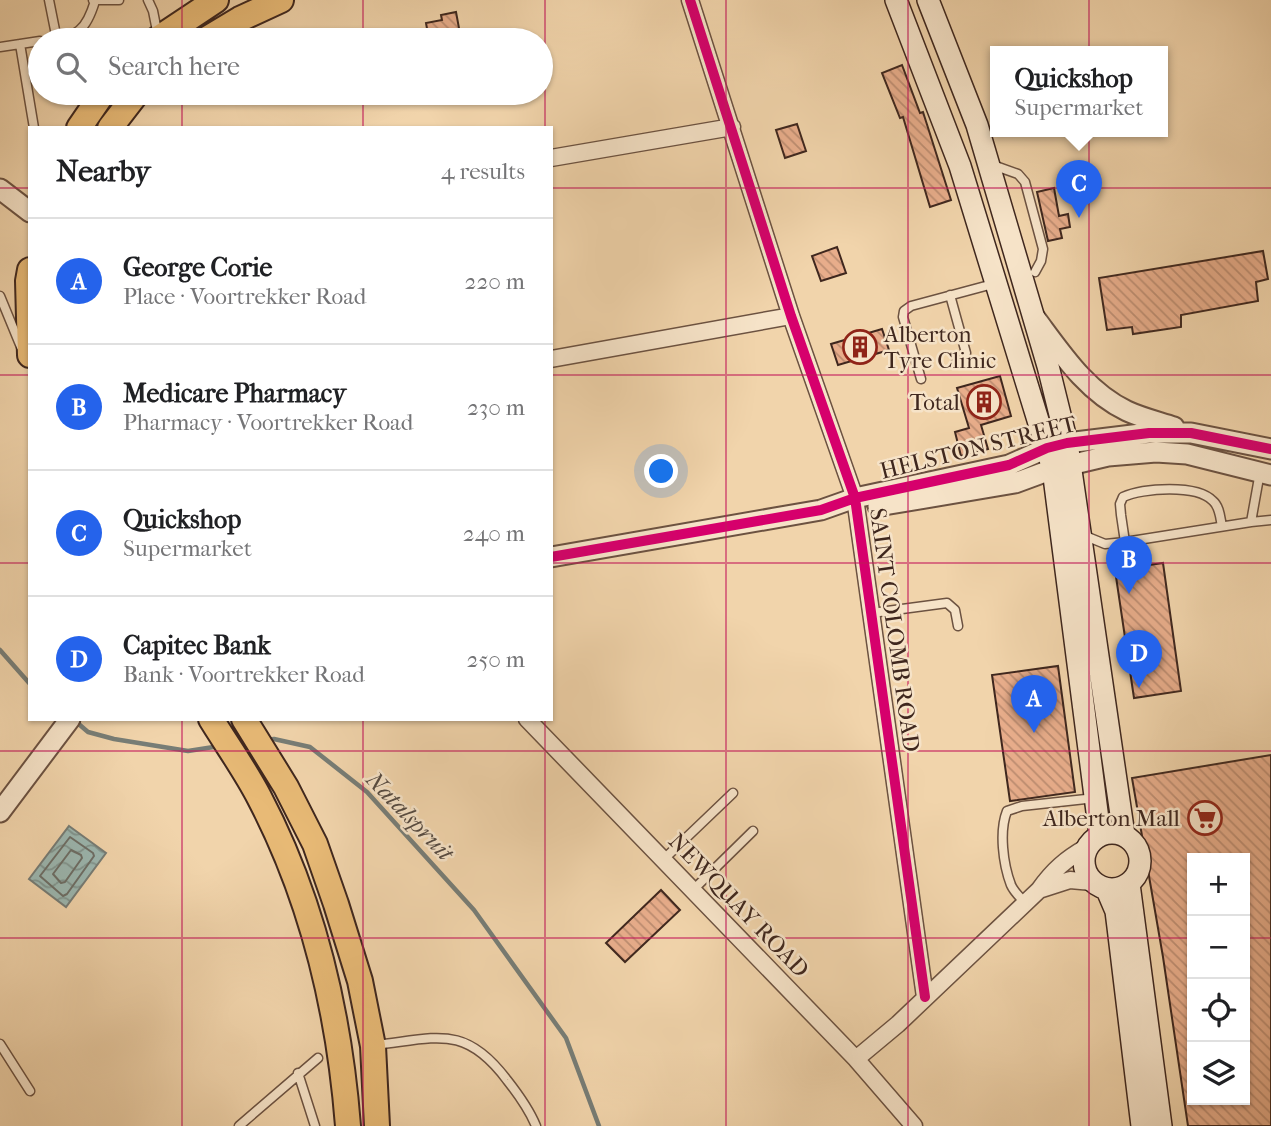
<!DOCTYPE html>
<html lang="en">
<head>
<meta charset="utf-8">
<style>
	body { margin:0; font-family:"IM FELL French Canon",serif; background:#f6f6f6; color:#202124 }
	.controls { position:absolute; right:21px; bottom:21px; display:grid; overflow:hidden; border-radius:0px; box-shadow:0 2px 5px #0004 }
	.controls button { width:63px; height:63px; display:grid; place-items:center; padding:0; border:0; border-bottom:2px solid #e0e0e0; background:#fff; color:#202124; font:35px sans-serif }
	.you { position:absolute; left:662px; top:472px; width:24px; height:24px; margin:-18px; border:5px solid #fff; border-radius:50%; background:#1a73e8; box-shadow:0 0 0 10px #1a73e833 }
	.badge { display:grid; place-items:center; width:46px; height:46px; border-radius:50%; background:#2563eb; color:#fff; font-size:23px; font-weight:700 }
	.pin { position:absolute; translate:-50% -58px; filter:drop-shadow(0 2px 4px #0008) }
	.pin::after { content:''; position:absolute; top:37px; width:24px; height:21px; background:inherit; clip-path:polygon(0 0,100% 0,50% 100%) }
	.popup { position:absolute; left:990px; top:46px; width:178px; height:91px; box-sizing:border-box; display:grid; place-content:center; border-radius:0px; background:#fff; filter:drop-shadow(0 2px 5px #0005); font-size:23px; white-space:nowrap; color:#757577 }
	.popup b { font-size:26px; color:#202124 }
	.popup::after { content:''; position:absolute; left:50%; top:100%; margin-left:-14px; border:14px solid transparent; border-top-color:#fff }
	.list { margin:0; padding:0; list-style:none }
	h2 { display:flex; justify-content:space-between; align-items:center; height:91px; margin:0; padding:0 28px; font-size:30px }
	h2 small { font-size:23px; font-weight:400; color:#757577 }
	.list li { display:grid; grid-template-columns:46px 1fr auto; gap:21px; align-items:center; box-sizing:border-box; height:126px; padding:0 28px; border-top:2px solid #e0e0e0 }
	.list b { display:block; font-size:26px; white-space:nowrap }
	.list p { margin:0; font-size:23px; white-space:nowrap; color:#757577 }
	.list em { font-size:23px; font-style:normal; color:#757577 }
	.icon { flex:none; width:38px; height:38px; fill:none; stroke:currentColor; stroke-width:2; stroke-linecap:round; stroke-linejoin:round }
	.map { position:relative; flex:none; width:1271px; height:1126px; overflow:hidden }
	.search { position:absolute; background:#fff; box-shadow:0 2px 5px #0004; left:28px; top:28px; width:525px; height:77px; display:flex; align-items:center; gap:18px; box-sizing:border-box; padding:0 24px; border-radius:38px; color:#757577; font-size:26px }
	.panel { position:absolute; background:#fff; box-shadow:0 2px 5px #0004; left:28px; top:126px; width:525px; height:595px; border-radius:0px }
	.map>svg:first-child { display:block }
	.water { fill:url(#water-waves); stroke:#777d76; stroke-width:2 }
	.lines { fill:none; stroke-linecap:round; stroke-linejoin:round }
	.shore { stroke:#6e6f67; stroke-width:2 }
	.stream { stroke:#777d76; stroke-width:4.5 }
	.building { fill:url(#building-back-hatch); stroke:#3f271e; stroke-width:2; fill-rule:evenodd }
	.service-casing { stroke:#6c5241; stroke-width:11 }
	.minor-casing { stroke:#6c5241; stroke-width:19 }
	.tertiary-casing { stroke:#6c5241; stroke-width:23 }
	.secondary-casing { stroke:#3f271e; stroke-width:24 }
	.primary-casing { stroke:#3f271e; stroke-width:28 }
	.service { stroke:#f6e3c8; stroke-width:8 }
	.minor { stroke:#f6e3c8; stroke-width:16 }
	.tertiary { stroke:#f6e3c8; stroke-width:19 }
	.secondary { stroke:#f6e3c8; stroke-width:21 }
	.primary { stroke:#e8ba76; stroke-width:24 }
	.cycleway-casing { stroke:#f6e3c8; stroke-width:15 }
	.cycleway { stroke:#d6006c; stroke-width:10 }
	.grid { fill:none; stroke:#c2185b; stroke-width:2; stroke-opacity:0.55 }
	.labels { text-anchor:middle; stroke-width:5; stroke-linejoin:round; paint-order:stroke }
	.poi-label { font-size:23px; fill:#3f271e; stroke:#f6e3c8; text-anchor:end }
	.street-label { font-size:23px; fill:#3f271e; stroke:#f6e3c8 }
	.water-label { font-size:24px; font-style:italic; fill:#564b42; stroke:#f6e3c8 }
</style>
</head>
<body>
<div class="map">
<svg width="1271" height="1126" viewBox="0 0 1271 1126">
	<defs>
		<pattern id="water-waves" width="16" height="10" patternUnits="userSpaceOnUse" patternTransform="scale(1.75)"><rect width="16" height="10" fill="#9cb7b0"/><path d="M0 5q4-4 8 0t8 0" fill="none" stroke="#81958f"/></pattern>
		<pattern id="building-back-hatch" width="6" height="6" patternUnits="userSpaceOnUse" patternTransform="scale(1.75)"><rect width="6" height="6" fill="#e8ad8b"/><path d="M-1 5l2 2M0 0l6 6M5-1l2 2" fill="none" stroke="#bd8d71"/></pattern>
	</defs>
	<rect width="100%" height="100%" fill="#f1d4ab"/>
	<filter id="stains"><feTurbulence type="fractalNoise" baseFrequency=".00286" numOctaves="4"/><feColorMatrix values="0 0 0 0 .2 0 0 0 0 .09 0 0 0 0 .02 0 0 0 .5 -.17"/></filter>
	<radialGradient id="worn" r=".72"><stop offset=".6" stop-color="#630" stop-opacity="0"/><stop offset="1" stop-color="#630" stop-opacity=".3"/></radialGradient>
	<path class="water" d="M69,826L106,853L66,907L29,879Z"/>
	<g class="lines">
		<path class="shore" d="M70,837L93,853L94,856L67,894L63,896L40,876Z
			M71,850L81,855L82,858L65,882L61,883L53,874Z"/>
		<path class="stream" d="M0,650L30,684
			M74,720L88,732L114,739L188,751L220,746
			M267,740L274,739L310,747L367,792L474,910L566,1038L599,1126"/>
	</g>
	<path class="building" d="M456,12L461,39L429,40L426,23L442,20L441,15Z
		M902,65L920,113L923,112L951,200L930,207L903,117L900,118L882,73Z
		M797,124L806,151L785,158L776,130Z
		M1054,188L1059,216L1068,214L1070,227L1060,229L1062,238L1048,241L1037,192Z
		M837,247L846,273L821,281L812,256Z
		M1263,251L1268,279L1256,282L1258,301L1181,315V327L1133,334L1132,327L1107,330L1099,278Z
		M882,329L889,350L838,365L831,344Z
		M1000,376L1011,416L981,425L988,449L961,456L955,432L969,428L957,388Z
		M1163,563L1181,691L1134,698L1115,570Z
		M1058,666L1075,792L1010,801L992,675Z
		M1271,755V1126H1188L1163,957L1132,778ZM1192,858H1245V1100H1192Z
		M661,890L680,910L625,962L606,943Z"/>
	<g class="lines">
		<g class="service-casing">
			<path id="service" d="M49,0L57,40
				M93,0H119
				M148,0L153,11L158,36
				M47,40C78,36 86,31 95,1
				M20,44L34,128
				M0,47L40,41
				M990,164L1018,174L1025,182L1043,249L1041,261L1035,272
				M950,295L966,353L964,360L955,364
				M0,296L21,347
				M921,379L903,317L904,311L911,306L993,284
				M1260,472L1251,522L1271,520
				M1083,535L1105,544L1125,542L1251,522
				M1125,542L1121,515L1120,504L1123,497C1143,488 1197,484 1213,501C1220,507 1220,518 1222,526
				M872,613L947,603L955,610L958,626
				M664,859L733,793
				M693,890L753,831
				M1025,903C1020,897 1014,892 1011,885C1003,864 999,831 1007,811L1022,806L1095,798
				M0,1044L30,1091
				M376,1045C437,1038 465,1024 507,1080C518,1094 529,1109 536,1126
				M298,1073L315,1126
				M239,1126L318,1058"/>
		</g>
		<g class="minor-casing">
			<path id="minor" d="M690,0L791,316L855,498L925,997
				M551,158L732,127
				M551,359L791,316
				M527,719L856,1059L914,1126
				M1039,890L1070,880L1092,882
				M856,1059L898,1024L1039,890C1053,870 1066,859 1087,847"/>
		</g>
		<g class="tertiary-casing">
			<path id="tertiary" d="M0,189L30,212
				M1036,319C1062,354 1087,392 1127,411C1142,418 1159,422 1174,427
				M878,506L1015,483L1053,469L1108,456L1156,452L1187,454L1271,475
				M551,557L821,510L855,498L1009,465L1047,448L1067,443L1149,433H1191L1271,449
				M0,812L70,719"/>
		</g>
		<g class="secondary-casing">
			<path id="secondary" d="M896,0L960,166L1053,469L1100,835
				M928,0L977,125L1048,366L1067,443L1124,835
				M1084 861a28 28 0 1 1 56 0a28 28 0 1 1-56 0Z
				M1129,884L1161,1126
				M1107,890L1116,911L1118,927L1142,1126"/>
		</g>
		<g class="primary-casing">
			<path id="primary" d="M156,40L216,0
				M205,40L240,19L281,0
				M79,128L103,93
				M110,128L137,93
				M30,270L28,281L30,355
				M211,719C227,745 245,770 259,797C313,900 339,1010 348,1126
				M244,719L286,787L315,844L336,904L360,981L373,1046L377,1126"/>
		</g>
		<use href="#service" class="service"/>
		<use href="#minor" class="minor"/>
		<use href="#tertiary" class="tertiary"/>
		<use href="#secondary" class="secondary"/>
		<use href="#primary" class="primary"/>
		<g class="cycleway-casing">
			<path id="cycleway" d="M690,0L791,316L855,498L925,997
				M551,557L821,510L855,498L1009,465L1047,448L1067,443L1149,433H1191L1271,449"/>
		</g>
		<use href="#cycleway" class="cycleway"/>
	</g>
	<path class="grid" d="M182,0V40M363,0V40M545,0V128M726,0V1126M908,0V1126M1089,0V1126M182,93V128M363,93V128M0,188H30M551,188H1271M0,375H30M551,375H1271M0,563H30M551,563H1271M182,719V1126M363,719V1126M545,719V1126M0,751H1271M0,938H1192M1245,938H1271"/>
	<defs>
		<g id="building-ring" transform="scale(1.75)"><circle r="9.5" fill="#f6e3c8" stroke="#8f2418" stroke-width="1.5"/><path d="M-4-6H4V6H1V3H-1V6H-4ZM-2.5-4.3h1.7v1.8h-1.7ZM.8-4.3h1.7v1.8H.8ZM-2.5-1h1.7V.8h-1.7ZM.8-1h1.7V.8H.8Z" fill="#8f2418"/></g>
		<g id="supermarket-ring" transform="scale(1.75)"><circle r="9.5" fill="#f6e3c8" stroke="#8f2418" stroke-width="1.5"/><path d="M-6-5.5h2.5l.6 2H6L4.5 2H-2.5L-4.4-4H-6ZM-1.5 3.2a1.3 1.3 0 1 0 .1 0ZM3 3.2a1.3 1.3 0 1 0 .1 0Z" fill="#8f2418"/></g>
	</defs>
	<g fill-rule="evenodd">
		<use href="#building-ring" x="860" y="347"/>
		<use href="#building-ring" x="984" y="402"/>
		<use href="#supermarket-ring" x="1205" y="818"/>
	</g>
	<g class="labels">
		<g class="poi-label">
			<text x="884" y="342" text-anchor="start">Alberton<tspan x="884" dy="26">Tyre Clinic</tspan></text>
			<text x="960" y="410">Total</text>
			<text x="1180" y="826">Alberton Mall</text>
		</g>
		<g class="street-label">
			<text transform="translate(978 447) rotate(-14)" y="8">HELSTON STREET</text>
			<text transform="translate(895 630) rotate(82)" y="8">SAINT COLOMB ROAD</text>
			<text transform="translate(739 905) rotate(46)" y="8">NEWQUAY ROAD</text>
		</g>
		<g class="water-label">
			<text transform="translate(410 816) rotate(46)" y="8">Natalspruit</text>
		</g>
	</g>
	<rect width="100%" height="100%" filter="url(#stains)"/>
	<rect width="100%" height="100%" fill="url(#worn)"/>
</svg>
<div class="controls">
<button>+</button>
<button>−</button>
<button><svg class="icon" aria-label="locate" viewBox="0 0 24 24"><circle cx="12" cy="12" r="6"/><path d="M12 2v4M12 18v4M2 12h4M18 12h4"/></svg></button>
<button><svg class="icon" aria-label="layers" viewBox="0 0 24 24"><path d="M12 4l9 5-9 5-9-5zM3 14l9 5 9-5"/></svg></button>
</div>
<div class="you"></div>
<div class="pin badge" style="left:1034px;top:733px">A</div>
<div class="pin badge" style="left:1129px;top:594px">B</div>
<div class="pin badge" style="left:1079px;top:218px">C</div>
<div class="popup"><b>Quickshop</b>Supermarket</div>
<div class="pin badge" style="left:1139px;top:688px">D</div>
<div class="search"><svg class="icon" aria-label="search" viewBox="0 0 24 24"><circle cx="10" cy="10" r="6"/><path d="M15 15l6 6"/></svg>Search here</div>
<section class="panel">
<h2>Nearby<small>4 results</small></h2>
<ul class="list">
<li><span class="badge">A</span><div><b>George Corie</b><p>Place · Voortrekker Road</p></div><em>220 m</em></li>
<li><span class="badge">B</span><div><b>Medicare Pharmacy</b><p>Pharmacy · Voortrekker Road</p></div><em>230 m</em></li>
<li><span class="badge">C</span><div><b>Quickshop</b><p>Supermarket</p></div><em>240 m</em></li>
<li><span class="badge">D</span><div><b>Capitec Bank</b><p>Bank · Voortrekker Road</p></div><em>250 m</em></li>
</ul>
</section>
</div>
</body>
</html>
